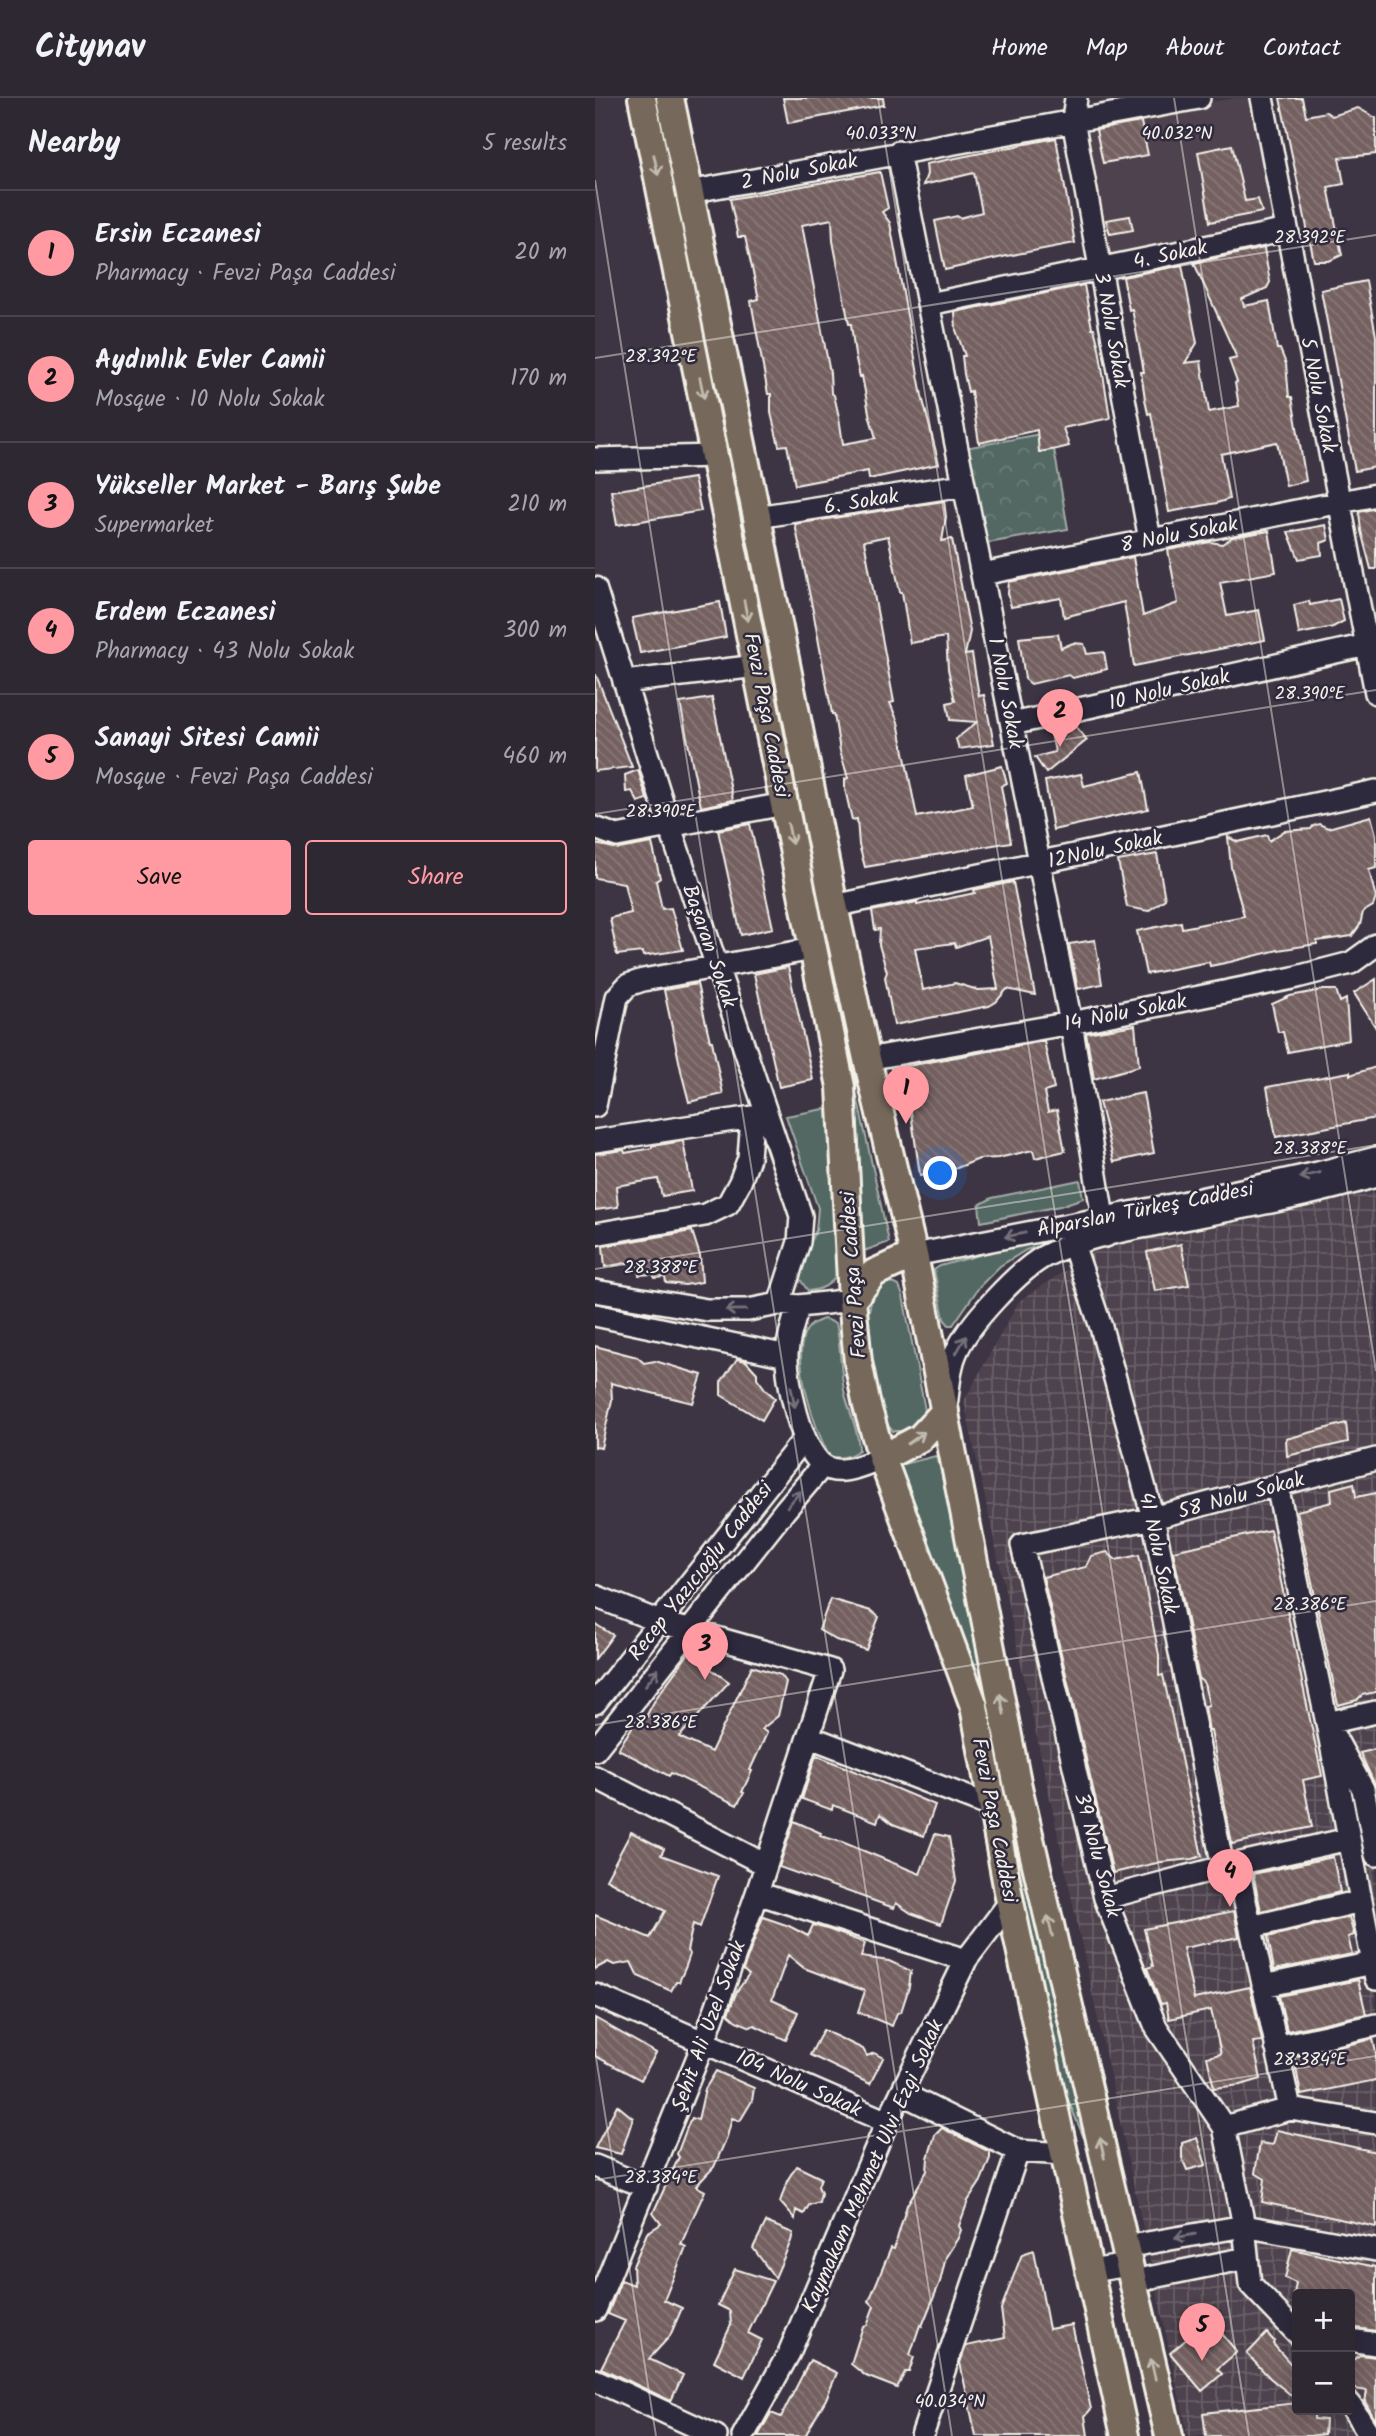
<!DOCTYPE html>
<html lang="en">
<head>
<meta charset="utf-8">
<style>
	body { margin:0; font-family:Kalam,sans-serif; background:#36303b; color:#f1f3f6 }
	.controls { position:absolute; right:21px; bottom:21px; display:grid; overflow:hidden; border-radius:7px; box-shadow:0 4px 18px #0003 }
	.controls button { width:63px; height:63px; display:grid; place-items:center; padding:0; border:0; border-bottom:2px solid #49444e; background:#2e2833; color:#f1f3f6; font:35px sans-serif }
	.you { position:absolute; left:346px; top:1076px; width:24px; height:24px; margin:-18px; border:5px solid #fff; border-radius:50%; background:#1a73e8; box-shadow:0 0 0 10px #1a73e833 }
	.badge { display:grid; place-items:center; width:46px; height:46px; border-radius:50%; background:#ff9aa2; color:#111; font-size:23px; font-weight:700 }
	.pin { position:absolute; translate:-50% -58px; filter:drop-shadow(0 2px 4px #0008) }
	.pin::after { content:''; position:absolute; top:37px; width:24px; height:21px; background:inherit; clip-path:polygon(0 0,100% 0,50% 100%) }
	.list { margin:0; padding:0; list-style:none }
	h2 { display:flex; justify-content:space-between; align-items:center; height:91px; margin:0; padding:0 28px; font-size:30px }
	h2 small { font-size:23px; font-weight:400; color:#a7a6ac }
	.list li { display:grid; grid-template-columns:46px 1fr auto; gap:21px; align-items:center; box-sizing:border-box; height:126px; padding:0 28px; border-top:2px solid #49444e }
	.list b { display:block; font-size:26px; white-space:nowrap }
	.list p { margin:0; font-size:23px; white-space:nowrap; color:#a7a6ac }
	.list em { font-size:23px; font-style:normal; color:#a7a6ac }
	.actions { display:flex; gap:14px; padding:21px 28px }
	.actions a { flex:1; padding:16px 0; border:2px solid #ff9aa2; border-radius:7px; text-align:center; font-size:24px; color:#ff9aa2 }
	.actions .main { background:#ff9aa2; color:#111 }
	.map { position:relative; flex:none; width:781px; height:2338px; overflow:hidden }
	header { display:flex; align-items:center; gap:42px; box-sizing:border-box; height:98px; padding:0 35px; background:#2e2833; border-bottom:2px solid #49444e }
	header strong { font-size:33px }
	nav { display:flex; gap:38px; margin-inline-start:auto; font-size:24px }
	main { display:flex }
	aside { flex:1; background:#2e2833 }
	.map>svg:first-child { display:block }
	.built { fill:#4e424d }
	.industrial { fill:url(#industrial-grid); fill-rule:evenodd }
	.green { fill:#526863; stroke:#a3aca6; stroke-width:2 }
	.forest { fill:url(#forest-crowns); stroke:#a3aca6; stroke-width:2 }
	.building { fill:url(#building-back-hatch); stroke:#f4f1e8; stroke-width:2; fill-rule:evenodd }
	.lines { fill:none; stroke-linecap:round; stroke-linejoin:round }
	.minor-casing { stroke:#f4f1e8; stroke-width:26 }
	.major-casing { stroke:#f4f1e8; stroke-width:32 }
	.minor { stroke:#2f2a3d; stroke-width:21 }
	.major { stroke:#76695c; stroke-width:26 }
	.oneway { stroke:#c2bbb0 }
	.oneway2 { stroke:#747079 }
	.ticks { fill:none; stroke:#f4f1e8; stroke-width:2; stroke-opacity:0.45 }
	.labels { text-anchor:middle; stroke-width:5; stroke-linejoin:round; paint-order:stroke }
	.street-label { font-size:21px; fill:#f4f1e8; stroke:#2f2a3d }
	.ticks-label { font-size:18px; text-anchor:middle; fill:#f4f1e8; stroke:#2f2a3d; stroke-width:5; stroke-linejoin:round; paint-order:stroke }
</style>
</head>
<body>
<header>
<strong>Citynav</strong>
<nav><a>Home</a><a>Map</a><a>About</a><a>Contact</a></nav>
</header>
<main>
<aside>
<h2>Nearby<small>5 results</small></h2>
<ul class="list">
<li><span class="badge">1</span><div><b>Ersin Eczanesi</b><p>Pharmacy · Fevzi Paşa Caddesi</p></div><em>20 m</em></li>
<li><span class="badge">2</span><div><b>Aydınlık Evler Camii</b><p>Mosque · 10 Nolu Sokak</p></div><em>170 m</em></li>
<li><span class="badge">3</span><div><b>Yükseller Market - Barış Şube</b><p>Supermarket</p></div><em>210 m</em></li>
<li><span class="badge">4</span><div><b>Erdem Eczanesi</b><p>Pharmacy · 43 Nolu Sokak</p></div><em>300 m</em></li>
<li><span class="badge">5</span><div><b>Sanayi Sitesi Camii</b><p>Mosque · Fevzi Paşa Caddesi</p></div><em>460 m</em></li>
</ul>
<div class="actions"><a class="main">Save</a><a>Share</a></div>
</aside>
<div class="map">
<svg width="781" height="2338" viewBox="0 0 781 2338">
	<defs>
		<pattern id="industrial-grid" width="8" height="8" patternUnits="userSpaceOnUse" patternTransform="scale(1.75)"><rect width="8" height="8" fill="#4e424d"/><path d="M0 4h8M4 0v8" fill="none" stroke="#685e67"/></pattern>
		<pattern id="forest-crowns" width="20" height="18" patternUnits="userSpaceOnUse" patternTransform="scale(1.75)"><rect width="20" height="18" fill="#526863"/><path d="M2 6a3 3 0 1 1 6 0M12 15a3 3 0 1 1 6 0" fill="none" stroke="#6c7e79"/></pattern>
		<pattern id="building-back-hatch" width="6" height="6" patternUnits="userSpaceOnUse" patternTransform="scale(1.75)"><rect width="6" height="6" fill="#746061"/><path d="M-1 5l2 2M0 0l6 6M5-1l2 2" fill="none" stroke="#887778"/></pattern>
	</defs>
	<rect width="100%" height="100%" fill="#3d3544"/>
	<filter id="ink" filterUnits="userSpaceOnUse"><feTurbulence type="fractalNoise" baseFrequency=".0143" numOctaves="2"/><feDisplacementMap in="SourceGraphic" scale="14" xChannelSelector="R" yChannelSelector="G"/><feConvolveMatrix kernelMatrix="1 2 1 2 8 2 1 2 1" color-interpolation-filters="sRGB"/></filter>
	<g filter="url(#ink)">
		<path class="built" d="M640,0H661L683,129L511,164L486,26Z"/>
		<path class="industrial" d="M781,1094V2338H593L369,1303L424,1203L503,1151ZM702,2196H755V2312H702Z"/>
		<path class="green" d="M259,984L294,1144L266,1154L255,985Z
			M235,1010L242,1175C237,1186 226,1192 213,1193L202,1177L221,1132L223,1110L191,1018Z
			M485,1082L488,1100L465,1108L386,1124L384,1107L397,1100Z
			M449,1139L451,1142L445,1148L431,1152L405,1168L385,1188L358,1227H354L349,1221L339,1172L345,1168Z
			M296,1184L304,1188L308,1198L330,1312L329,1324L310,1333H298L289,1324L276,1270L271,1224L279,1193L286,1186Z
			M229,1221L241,1225C246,1247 245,1270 249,1292C253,1312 264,1332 264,1352C254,1359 246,1361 234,1358C220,1330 198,1267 209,1237C213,1227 220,1224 229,1221Z
			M341,1358L345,1369L489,2040L468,1990L417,1738L386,1608L305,1379L304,1367Z"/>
		<path class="forest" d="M456,334L473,431L387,446L370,350Z"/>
		<path class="building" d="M188,0H288L289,7L193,25Z
			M685,0H707L711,18L731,14L737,18L763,10L781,20V56L744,60L749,86L733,89L747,157L734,163H719Z
			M546,24L553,57L508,65L501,32Z
			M461,40L480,145L412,158L350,172L340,123L362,118L365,120L387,114L379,75L328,87L332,76L331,66Z
			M637,47L650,103L663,101L667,114L615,124L603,54Z
			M285,74L293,110L287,114L295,125L327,298L344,366L274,381L273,373L200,387L192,347L184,348L176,315V296H173L156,203L164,201L150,139H143L135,101ZM237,121L238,143L254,226H256L260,257L265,279L267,278L275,320L281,340L248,346L244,319L239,297L236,295L235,275L207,127Z
			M535,118L538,132L515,136L511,122Z
			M669,150L675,184L672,190L647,201L649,208L674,203L682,251H685L691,266L694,299H697L711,383L691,388L682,344L626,356L634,401L622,405L574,414L556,315L553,316L550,301L546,274H549L537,211L534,212L528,179L587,167L602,245L590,265L606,263L614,314L644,308L640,285L642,284L634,262L642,260L599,165Z
			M771,183L781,238V369L760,373L726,192Z
			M489,187L497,230H499L504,250L515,320L468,330L474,348L462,351L444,354L442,332L384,345L376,293L373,294L369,276L367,258H370L361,232L360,214Z
			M99,380L106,413L22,427L16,393Z
			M349,403L351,419L347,443L357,441L375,533L370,557L377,556L384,598L389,597L399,646L364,651L361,641L382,624L355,622L352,605L360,603L353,571L351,539L315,545L307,494H305L293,438L269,443L299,604L295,605L303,624L322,719L378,708L371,677L407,668L412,685L406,688L416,744L270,769L264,747L262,721L257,722L250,691V681L253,680L245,653L239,616H237L219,518L200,426Z
			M781,410V471H776L766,433L764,414Z
			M731,427L734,442L726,445L727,457L704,461L693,434Z
			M674,433L681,474L625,484L632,518L664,512L670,542L539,568L529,504L469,519L466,500L416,509L413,495L414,484L538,459L548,518L583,505L573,452L615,444L627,446L638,439Z
			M744,501L749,523L738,529L704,536L699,507L714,503L715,507Z
			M125,504L131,539L45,555L37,520Z
			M463,536L466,550L478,545L489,546L492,556L509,554L512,571L478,580L474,577L436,586L430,581L424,540Z
			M0,577H1L37,669L0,673Z
			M117,600L138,702L106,709L85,605Z
			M479,626L492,642L451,675L440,659L460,654L457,640L474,627Z
			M43,672L52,701L43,704L37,693L31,694L30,677Z
			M546,674L553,711L458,732L450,683L486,676L489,688Z
			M776,718L781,737V770L774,772L781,800L778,808L768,814L765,827L757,838L722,843V846L683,852L635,864L615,868L614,864L551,876L542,833L586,824L587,830L649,818L636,769L633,739L643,744L672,737L674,743L689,733L716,731L718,728L724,726L733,730Z
			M155,726L178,830L146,837L123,732Z
			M57,745L65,780L61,783L67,811L76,810L88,852L48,858L47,854L22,857L15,820L36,815L29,785L0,780V746L24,751Z
			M562,756L570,801L553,813L532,809L523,763Z
			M418,784L440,897L412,891L401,904L394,908L299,927L290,879L292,874L284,847L285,831L280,832L277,813L322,804V807L380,795L379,792L383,791ZM393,838L403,891L383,892L360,885L328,892L320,850L359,845L361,849Z
			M500,842L507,886L483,891L474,846Z
			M193,869L218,982L184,989L159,876Z
			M781,881V930L759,895Z
			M102,886L115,943H117L128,996L94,1004L87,977L69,892Z
			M728,892H741L745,904L751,901L754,942L693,954L688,934H683L677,906L695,898Z
			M540,927L544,968L499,981L491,935Z
			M449,943L459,991L449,994L453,1014L462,1012L470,1053L440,1060L438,1052L403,1060L384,1061L362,1070L325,1077L313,994L301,996L296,971Z
			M781,969V1020L681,1039L672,989L755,974V977Z
			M548,995L559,1055L519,1064L504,1004Z
			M88,1043L97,1093L67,1098L63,1081L21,1088L23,1109L0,1112V1056L29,1052L30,1055L57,1050V1048Z
			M97,1133L105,1158L107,1184L90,1187L71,1185L70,1179L60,1180L58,1176L44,1177L42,1163L10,1169L8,1148Z
			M586,1146L594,1187L560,1193L552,1154Z
			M0,1248L42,1259L49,1265L60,1263L107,1277L98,1305L16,1285L17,1302L6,1350L0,1349Z
			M142,1261L151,1263L162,1275V1280L171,1292L180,1300L167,1322L126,1297V1284Z
			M751,1325L753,1344L692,1358L691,1341Z
			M759,1385L761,1399L781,1395V1594L767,1597L762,1602L743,1607L702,1413L737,1404L736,1391Z
			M675,1432L727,1678L708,1682L717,1729L637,1746L616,1633H614L610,1608L614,1607L609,1585L604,1581L578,1453Z
			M512,1454L521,1462L544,1457L564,1557V1578L568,1577L607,1758L598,1761L566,1764L518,1775L448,1479L491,1469L496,1458Z
			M235,1501L276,1513L284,1519L271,1552L241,1542L224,1532Z
			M0,1526L18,1537L0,1561Z
			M94,1555L134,1584L84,1639L116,1654L157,1568L186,1577L191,1584L183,1618L167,1631L172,1635L155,1672L157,1673L147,1694L149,1695L142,1707L76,1675L74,1678L23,1651L41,1623L47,1626L61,1600Z
			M781,1651V1689L765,1655Z
			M221,1657L340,1707L329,1738L298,1726L285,1716L282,1724L238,1707L237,1712L207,1701Z
			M199,1723L226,1735L225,1738L247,1744L325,1776L340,1736L354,1739L361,1783L346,1826L316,1815L301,1805L299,1810L184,1769Z
			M36,1734L69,1751L66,1757L123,1778L105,1829L98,1826L92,1853L95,1856L91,1868L84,1884H81L76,1893L43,1878L36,1864L19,1867L13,1864L0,1871V1817L55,1840L70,1813L11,1781Z
			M738,1759L745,1794L666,1813L658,1776Z
			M639,1813L644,1839L588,1850L599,1901L655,1889L667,1943L658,1944L666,1981L646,1987L619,1990L612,1959L626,1956L616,1912L574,1921L571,1905L566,1906L552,1870L558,1868L549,1831Z
			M168,1819L194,1828L213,1838L218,1827L235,1832L270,1845L266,1859L294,1863L316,1873L314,1889L306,1914L302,1915L297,1928L263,1914L270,1893L209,1870L193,1857L177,1902L203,1914L191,1942L159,1927L156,1929L141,1923L133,1916L142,1893L154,1877L148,1872Z
			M754,1819L759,1837L753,1839L757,1856L679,1872L673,1839Z
			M763,1882L771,1916L692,1933L684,1898Z
			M0,1920L61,1955L46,1982L0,1958Z
			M228,1932L268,1951L272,1958L279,1955L288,1960L275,1986L215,1957Z
			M778,1941L781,1955V1982L706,1997L699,1959Z
			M121,1973L159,1990L157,2003L145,2023L137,2020L132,2039L119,2069L101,2088L110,2093L86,2146L91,2149L69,2202L87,2210L75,2238L54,2261L88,2277L76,2303L6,2270L30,2223L13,2216L26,2182L39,2187L38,2168L52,2135L66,2126L58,2115L84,2059L82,2056L93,2027L97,2020L103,2022L110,1991Z
			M22,2007L38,2020L26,2056L0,2050Z
			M347,2030L395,2054V2060L386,2083L373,2103L364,2128L366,2132L363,2140L351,2159L345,2184L327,2228L325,2227L315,2257L319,2259L314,2274H310L302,2290L271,2278L256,2266L268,2228L272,2227L279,2208L274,2203L296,2150L299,2151L312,2107L332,2073L333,2060L340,2037Z
			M682,2032L781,2054V2129L667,2104L670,2081L660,2075L665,2045L678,2047Z
			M602,2040L611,2067L592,2072L587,2060V2045Z
			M201,2068L226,2080L223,2088L226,2095L224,2104L214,2107L209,2116L201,2112L200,2121L185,2104L192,2083Z
			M171,2124L198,2135L196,2143L180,2180L158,2150Z
			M697,2151L781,2169V2233L755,2229V2196H699L701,2185L690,2180Z
			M439,2152L454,2231L477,2227L496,2311L490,2318L493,2338H381L365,2265L371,2248L410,2240L406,2211L427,2156Z
			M140,2171L178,2183L153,2235L167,2242L149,2279L119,2263L136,2227L135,2213L123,2207Z
			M618,2225L642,2254L622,2271L627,2276L607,2293L575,2255L594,2239L597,2242Z
			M672,2235L679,2243L678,2246L702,2273V2302L675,2280L652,2256Z
			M765,2257L781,2259V2323L770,2304L772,2293L755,2290V2264Z
			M215,2262L242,2275L231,2301L210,2338H163L176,2315L186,2319Z
			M702,2305V2312H719V2321L730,2322L729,2336L715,2338H611L608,2315Z"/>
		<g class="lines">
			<g class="minor-casing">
				<path id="minor" d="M481,0L478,22L555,442
					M667,0L781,595
					M303,54L476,925L511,1138
					M94,94L604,0
					M334,206L692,132
					M0,361L121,358
					M162,419L369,387
					M387,476L781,397
					M0,490L75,729L206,1118L204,1144L184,1206
					M29,584L162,568
					M417,626L772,547
					M0,730L22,738L189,706
					M239,808L781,693
					M272,961L476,925L698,880L756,865L781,847
					M0,1008L22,899L33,887L48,882L218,851
					M0,1043L171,1017
					M0,1136L110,1117L133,1106L145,1084L154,1060L157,1019
					M478,1146L506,1229L558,1420L628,1769
					M319,1157L587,1105L723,1075L781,1060
					M0,1193L112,1212H153L184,1206L204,1208L257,1202
					M204,1208C198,1224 193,1239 192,1256C191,1281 206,1353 229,1368C245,1379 270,1366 287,1360
					M0,1217L192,1258
					M351,1307C354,1291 354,1270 361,1255C372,1227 424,1172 450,1158C486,1139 529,1133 568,1125C639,1111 712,1099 781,1078
					M682,1387L732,1625L781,1881
					M0,1498L65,1524L235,1572L162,1795L109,1944L0,2212
					M0,1605L209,1341
					M781,1614L732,1625L768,1691L781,1757
					M215,1639L398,1709
					M0,1652L190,1412L228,1367
					M0,1679L171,1767
					M642,1766L695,2011
					M162,1795L371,1862
					M510,1800L628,1769L754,1741
					M656,1829L766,1803
					M668,1888L778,1865
					M0,1897L292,2024
					M681,1949L781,1927
					M306,1995L423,2053
					M629,2029L695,2011L781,2025
					M0,2068L51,2089
					M530,2149L649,2128L781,2152
					M494,2173L535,2167
					M538,2183L652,2160
					M702,2235L655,2186L649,2128L629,2029L561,1929L510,1800L427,1447L558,1420L781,1361
					M755,2242L781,2246
					M0,2282L121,2338
					M755,2306L775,2338
					M148,2338L194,2255L292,2024L371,1862L415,1804
					M327,2338L423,2053L469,2056"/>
			</g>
			<g class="major-casing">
				<path id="major" d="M47,0L246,989L257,1202L263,1264L272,1308L287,1360L379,1608L415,1804L530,2338
					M75,0L162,419L239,808L272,961L319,1157L423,1689L574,2338
					M257,1202L279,1175L319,1157
					M287,1360L325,1340L350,1313"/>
			</g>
			<use href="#minor" class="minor"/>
			<use href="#major" class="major"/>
		</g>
		<defs><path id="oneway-shaft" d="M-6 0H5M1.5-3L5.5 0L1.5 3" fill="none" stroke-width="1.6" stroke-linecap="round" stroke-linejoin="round" transform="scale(1.75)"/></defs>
		<g class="oneway">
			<use href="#oneway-shaft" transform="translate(61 67) rotate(78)"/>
			<use href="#oneway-shaft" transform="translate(107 290) rotate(78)"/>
			<use href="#oneway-shaft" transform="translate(151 513) rotate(79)"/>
			<use href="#oneway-shaft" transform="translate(195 736) rotate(79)"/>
			<use href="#oneway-shaft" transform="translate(321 1340) rotate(-35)"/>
			<use href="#oneway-shaft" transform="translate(407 1606) rotate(-101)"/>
			<use href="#oneway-shaft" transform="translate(455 1828) rotate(-103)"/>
			<use href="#oneway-shaft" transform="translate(507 2050) rotate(-103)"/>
			<use href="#oneway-shaft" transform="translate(558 2271) rotate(-103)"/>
		</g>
		<g class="oneway2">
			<use href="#oneway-shaft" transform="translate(715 1077) rotate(167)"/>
			<use href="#oneway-shaft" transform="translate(420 1137) rotate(169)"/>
			<use href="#oneway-shaft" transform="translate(141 1212) rotate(179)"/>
			<use href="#oneway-shaft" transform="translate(366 1247) rotate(-60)"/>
			<use href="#oneway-shaft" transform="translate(198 1299) rotate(79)"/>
			<use href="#oneway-shaft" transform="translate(199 1401) rotate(-49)"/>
			<use href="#oneway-shaft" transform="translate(57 1579) rotate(-52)"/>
			<use href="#oneway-shaft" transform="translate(590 2138) rotate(170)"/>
		</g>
	</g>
	<path class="ticks" d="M283,0L654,2338M579,0L781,1273M0,82L357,2338M0,260L781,137M0,716L781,592M0,1171L781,1047M0,1627L781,1503M0,1953L61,2338M0,2082L781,1958"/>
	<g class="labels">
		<g class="street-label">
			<text transform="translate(204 73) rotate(-11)" y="7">2 Nolu Sokak</text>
			<text transform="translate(575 156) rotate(-12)" y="7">4. Sokak</text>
			<text transform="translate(517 232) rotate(80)" y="7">3 Nolu Sokak</text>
			<text transform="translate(724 297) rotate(79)" y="7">5 Nolu Sokak</text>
			<text transform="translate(266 403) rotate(-9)" y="7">6. Sokak</text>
			<text transform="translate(584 436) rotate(-11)" y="7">8 Nolu Sokak</text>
			<text transform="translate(574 591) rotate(-13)" y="7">10 Nolu Sokak</text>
			<text transform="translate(411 595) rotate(79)" y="7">1 Nolu Sokak</text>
			<text transform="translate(172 617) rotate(79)" y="7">Fevzi Paşa Caddesi</text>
			<text transform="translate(510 751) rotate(-12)" y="7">12Nolu Sokak</text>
			<text transform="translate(115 848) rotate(71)" y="7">Başaran Sokak</text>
			<text transform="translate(530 914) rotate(-11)" y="7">14 Nolu Sokak</text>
			<text transform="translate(550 1111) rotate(-11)" y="7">Alparslan Türkeş Caddesi</text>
			<text transform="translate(258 1177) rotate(-94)" y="7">Fevzi Paşa Caddesi</text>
			<text transform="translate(646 1397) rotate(-15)" y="7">58 Nolu Sokak</text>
			<text transform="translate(564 1455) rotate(78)" y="7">41 Nolu Sokak</text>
			<text transform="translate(105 1473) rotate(-52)" y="7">Recep Yazıcıoğlu Caddesi</text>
			<text transform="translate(400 1722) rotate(79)" y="7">Fevzi Paşa Caddesi</text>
			<text transform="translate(503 1757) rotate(75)" y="7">39 Nolu Sokak</text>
			<text transform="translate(113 1928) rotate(-70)" y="7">Şehit Ali Uzel Sokak</text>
			<text transform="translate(204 1985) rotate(24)" y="7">104 Nolu Sokak</text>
			<text transform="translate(277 2068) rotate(-66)" y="7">Kaymakam Mehmet Ulvi Ezgi Sokak</text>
		</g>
	</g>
	<g class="ticks-label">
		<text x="286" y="41">40.033°N</text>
		<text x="582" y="41">40.032°N</text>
		<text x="715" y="145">28.392°E</text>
		<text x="66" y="264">28.392°E</text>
		<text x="715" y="601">28.390°E</text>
		<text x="66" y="719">28.390°E</text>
		<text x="715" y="1056">28.388°E</text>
		<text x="66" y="1175">28.388°E</text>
		<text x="715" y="1512">28.386°E</text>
		<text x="66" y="1630">28.386°E</text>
		<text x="715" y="1967">28.384°E</text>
		<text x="66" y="2085">28.384°E</text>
		<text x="355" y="2309">40.034°N</text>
	</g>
</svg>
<div class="controls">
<button>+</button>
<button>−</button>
</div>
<div class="you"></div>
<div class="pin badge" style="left:311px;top:1026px">1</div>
<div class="pin badge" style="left:465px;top:649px">2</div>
<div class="pin badge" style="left:110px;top:1582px">3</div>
<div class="pin badge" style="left:635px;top:1809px">4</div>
<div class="pin badge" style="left:607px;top:2263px">5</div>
</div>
</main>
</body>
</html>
